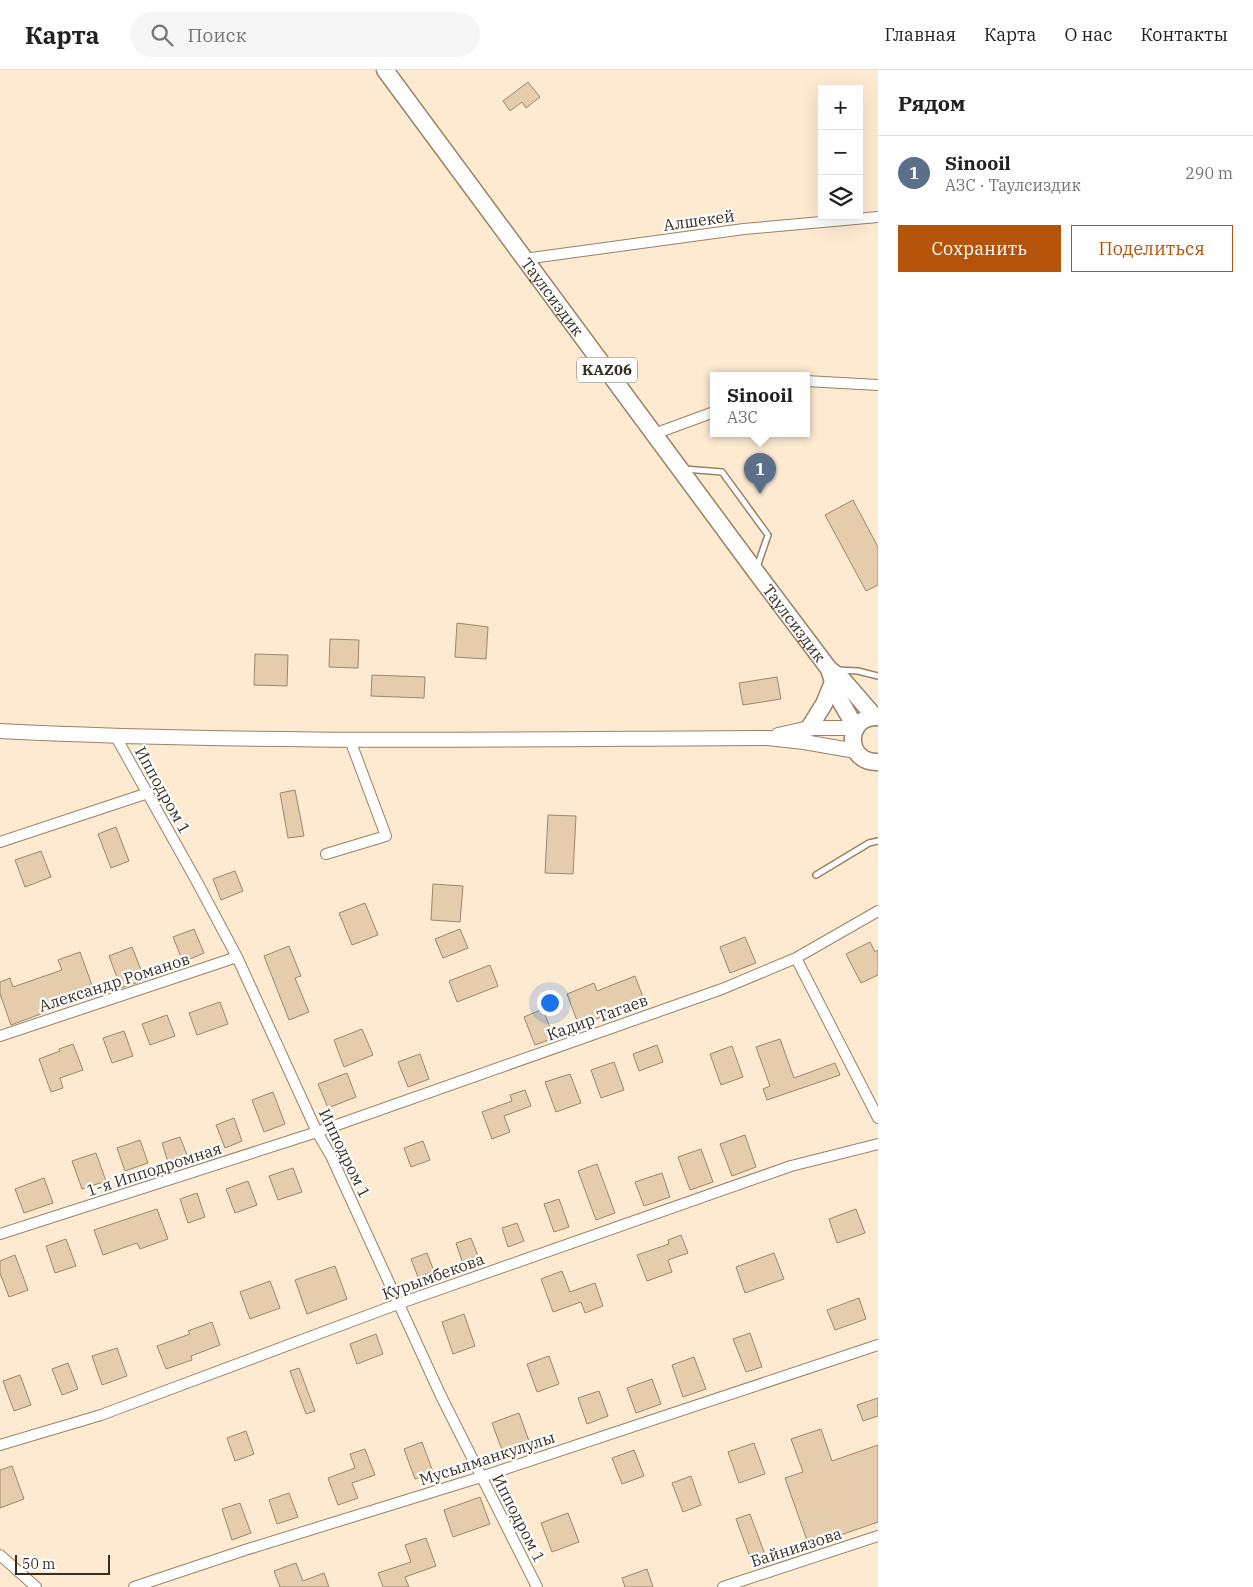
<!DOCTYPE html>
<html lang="ru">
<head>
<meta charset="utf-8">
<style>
	body { margin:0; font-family:"IBM Plex Serif",serif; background:#f6f6f6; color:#202124 }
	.controls { position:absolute; right:15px; top:15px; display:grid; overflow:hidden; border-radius:0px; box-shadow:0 5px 20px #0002 }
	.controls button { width:45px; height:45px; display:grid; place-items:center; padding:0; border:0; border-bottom:1px solid #e0e0e0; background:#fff; color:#202124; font:25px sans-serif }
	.scale { position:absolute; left:15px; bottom:12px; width:95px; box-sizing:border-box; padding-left:5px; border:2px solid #372e22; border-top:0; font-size:14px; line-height:18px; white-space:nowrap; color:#372e22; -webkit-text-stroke:4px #fff; paint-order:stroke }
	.you { position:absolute; left:549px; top:932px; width:18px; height:18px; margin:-12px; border:4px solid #fff; border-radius:50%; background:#1a73e8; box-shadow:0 0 0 8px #1a73e833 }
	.badge { display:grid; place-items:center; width:32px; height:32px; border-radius:50%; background:#b45309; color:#fff; font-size:16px; font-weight:700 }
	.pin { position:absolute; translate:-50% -41px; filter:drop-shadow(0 1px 2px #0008) }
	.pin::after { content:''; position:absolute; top:26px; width:18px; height:15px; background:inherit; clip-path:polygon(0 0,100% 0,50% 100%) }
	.popup { position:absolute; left:710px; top:302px; width:100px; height:65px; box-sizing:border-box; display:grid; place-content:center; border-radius:0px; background:#fff; filter:drop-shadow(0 1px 4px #0005); font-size:16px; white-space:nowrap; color:#757577 }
	.popup b { font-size:19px; color:#202124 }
	.popup::after { content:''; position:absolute; left:50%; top:100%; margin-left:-10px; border:10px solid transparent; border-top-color:#fff }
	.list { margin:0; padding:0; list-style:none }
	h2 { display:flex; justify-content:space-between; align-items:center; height:65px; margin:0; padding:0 20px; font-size:21px }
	h2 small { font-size:16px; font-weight:400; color:#757577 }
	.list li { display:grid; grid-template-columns:32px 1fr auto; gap:15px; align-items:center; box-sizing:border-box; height:75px; padding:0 20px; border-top:1px solid #e0e0e0 }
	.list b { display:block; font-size:19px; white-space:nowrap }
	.list p { margin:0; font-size:16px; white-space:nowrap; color:#757577 }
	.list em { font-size:16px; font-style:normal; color:#757577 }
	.actions { display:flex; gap:10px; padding:15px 20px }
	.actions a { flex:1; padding:11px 0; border:1px solid #b45309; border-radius:0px; text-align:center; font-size:18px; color:#b45309 }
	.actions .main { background:#b45309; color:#fff }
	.icon { flex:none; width:28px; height:28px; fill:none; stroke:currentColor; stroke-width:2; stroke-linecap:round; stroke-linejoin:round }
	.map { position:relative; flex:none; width:878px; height:1517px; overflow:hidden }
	header { display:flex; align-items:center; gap:30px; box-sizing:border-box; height:70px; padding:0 25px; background:#fff; border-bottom:1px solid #e0e0e0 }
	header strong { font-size:24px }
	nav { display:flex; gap:28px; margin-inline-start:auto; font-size:18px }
	.search { width:350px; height:45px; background:#f6f6f6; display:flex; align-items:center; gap:12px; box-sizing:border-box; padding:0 18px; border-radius:28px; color:#757577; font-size:19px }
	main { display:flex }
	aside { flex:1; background:#fff }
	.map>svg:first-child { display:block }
	.building { fill:#e4ccad; stroke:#9d8669 }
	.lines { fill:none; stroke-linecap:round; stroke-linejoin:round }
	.lane-casing { stroke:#998265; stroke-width:8 }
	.street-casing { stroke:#998265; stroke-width:12 }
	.secondary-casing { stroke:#998265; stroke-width:16 }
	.primary-casing { stroke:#998265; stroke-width:19 }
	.lane { stroke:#fff; stroke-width:5 }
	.street { stroke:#fff; stroke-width:10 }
	.secondary { stroke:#fff; stroke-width:14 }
	.primary { stroke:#fff; stroke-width:16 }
	.labels { text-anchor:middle; stroke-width:4.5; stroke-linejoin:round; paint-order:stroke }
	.shield { fill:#fff; stroke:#736d64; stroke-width:1 }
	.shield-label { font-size:15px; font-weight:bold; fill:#372e22 }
	.street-label { font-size:16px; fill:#372e22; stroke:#fff }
</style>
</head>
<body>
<header>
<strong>Карта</strong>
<div class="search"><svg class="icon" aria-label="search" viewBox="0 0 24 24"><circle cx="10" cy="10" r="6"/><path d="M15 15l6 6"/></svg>Поиск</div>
<nav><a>Главная</a><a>Карта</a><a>О нас</a><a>Контакты</a></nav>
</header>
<main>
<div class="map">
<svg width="878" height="1517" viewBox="0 0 878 1517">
	<rect width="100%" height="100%" fill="#feead1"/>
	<path class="building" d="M528,12L540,27L526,38L522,32L510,41L503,31Z
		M853,430L878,477V515L866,521L825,445Z
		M457,553L488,557L486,589L455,587Z
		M330,569L359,570L358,598L329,597Z
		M255,584L288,585L287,616L254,615Z
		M372,605L425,607L424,628L371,626Z
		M777,607L781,629L743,635L739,613Z
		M295,720L304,766L288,768L280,723Z
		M548,745L576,746L573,804L545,803Z
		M116,757L129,791L111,798L98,764Z
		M41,781L51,807L25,817L15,790Z
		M235,801L243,821L221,830L213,809Z
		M433,814L463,816L460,852L431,850Z
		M365,833L378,865L352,875L339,843Z
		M194,859L204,883L183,892L173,867Z
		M460,859L468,878L443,888L435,869Z
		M745,867L756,893L730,903L720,877Z
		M870,872L875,882L878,880V905L861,913L846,884Z
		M289,876L301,906L295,908L309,942L289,950L264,886Z
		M132,877L145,910L121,918L109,886Z
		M80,882L93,918L55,932L57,938L11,955L0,924V912L10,908L13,917L62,900L58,890Z
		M490,895L498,916L457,932L449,911Z
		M635,906L646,935L623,944L621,939L579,956L567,924L594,913L597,921Z
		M220,932L228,954L197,965L189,943Z
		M543,939L554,968L535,975L524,947Z
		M167,945L175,966L150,975L142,954Z
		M362,959L373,985L344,997L334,970Z
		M124,961L133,986L112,993L103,968Z
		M780,969L794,1008L835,993L840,1005L767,1030L763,1019L770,1016L756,977Z
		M73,974L83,1000L60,1008L63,1018L51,1022L39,989L60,981L59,979Z
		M657,975L663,992L639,1001L633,984Z
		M732,976L743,1007L721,1015L710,984Z
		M420,984L429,1009L408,1017L398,992Z
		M614,992L624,1020L601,1028L591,1000Z
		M347,1003L356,1027L328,1038L318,1014Z
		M570,1004L581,1033L556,1042L545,1012Z
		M525,1020L531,1036L504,1046L510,1062L492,1069L482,1042L512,1031L510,1025Z
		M273,1022L285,1054L264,1062L252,1030Z
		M234,1048L242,1071L225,1078L216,1055Z
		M745,1065L756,1097L732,1106L720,1074Z
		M180,1067L187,1085L168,1092L162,1073Z
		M140,1070L148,1093L125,1101L117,1078Z
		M423,1071L430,1090L411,1097L404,1078Z
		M701,1079L713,1112L690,1120L678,1087Z
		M96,1083L106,1111L82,1119L72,1091Z
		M597,1094L615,1143L596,1150L578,1101Z
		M293,1098L302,1122L278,1130L269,1106Z
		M662,1103L670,1127L644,1136L635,1112Z
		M44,1108L53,1133L24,1143L15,1119Z
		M248,1111L257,1135L235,1143L226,1119Z
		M197,1123L205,1147L188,1153L180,1129Z
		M559,1129L569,1157L554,1162L544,1134Z
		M157,1139L168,1169L140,1179L137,1173L103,1185L94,1160Z
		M856,1139L865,1163L837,1173L829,1149Z
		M517,1153L524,1171L508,1177L502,1158Z
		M681,1165L688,1183L668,1190L672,1202L647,1211L637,1185L669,1174L668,1170Z
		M471,1168L478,1186L462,1191L456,1173Z
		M66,1169L76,1196L55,1203L46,1176Z
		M427,1183L434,1201L418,1207L411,1189Z
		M774,1183L784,1209L745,1223L736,1197Z
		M15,1185L28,1220L9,1227L0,1203V1191Z
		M335,1196L347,1229L307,1244L295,1210Z
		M562,1201L570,1222L595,1213L603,1236L585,1243L581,1232L553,1242L541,1209Z
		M270,1211L280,1238L250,1249L240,1222Z
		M859,1228L866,1249L835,1260L827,1240Z
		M464,1244L475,1276L453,1284L442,1252Z
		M212,1252L220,1275L191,1286L192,1290L166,1299L157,1276L190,1264L188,1261Z
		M750,1263L762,1297L746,1302L733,1269Z
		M376,1264L383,1284L357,1294L350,1274Z
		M117,1278L127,1306L102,1315L92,1286Z
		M549,1286L559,1314L537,1322L527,1294Z
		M694,1287L706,1319L683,1327L672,1295Z
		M68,1293L78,1319L62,1325L52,1299Z
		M299,1298L315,1341L306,1344L290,1301Z
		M20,1305L31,1335L14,1341L3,1311Z
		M652,1309L661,1334L636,1343L627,1318Z
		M599,1321L608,1346L587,1354L578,1328Z
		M878,1328V1346L863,1351L857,1335Z
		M519,1343L529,1371L502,1380L492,1353Z
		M821,1359L832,1391L878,1375V1452L809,1476L785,1408L803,1402L791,1369Z
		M246,1361L254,1384L235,1391L227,1368Z
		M422,1372L433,1402L415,1409L404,1379Z
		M754,1373L765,1404L739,1413L728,1382Z
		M365,1379L375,1405L352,1413L358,1428L338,1435L328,1408L355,1398L350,1384Z
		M634,1380L644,1406L622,1414L612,1388Z
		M12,1396L24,1429L0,1438V1400Z
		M691,1406L701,1435L683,1442L672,1413Z
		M289,1423L298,1447L277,1454L269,1430Z
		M480,1427L490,1454L453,1467L444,1440Z
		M240,1433L251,1463L232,1470L222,1439Z
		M568,1443L579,1472L552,1482L541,1453Z
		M750,1444L768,1493L754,1498L736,1449Z
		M426,1468L436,1496L405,1507L409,1517H383L378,1503L411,1492L405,1475Z
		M296,1493L303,1511L324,1503L329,1517H280L274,1501Z
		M647,1499L653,1517H625L622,1508Z"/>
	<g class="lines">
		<g class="lane-casing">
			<path id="lane" d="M684,399L722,402L768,465L757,497
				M837,600L858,601L878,606
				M816,805L869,773L878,771"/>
		</g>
		<g class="street-casing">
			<path id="street" d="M524,189L744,159L878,147
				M806,311L878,315
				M654,364L714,342
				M116,667L196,810L237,887L317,1062L331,1086L441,1326L537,1517
				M0,772L148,723
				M326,784L386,766L350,670
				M796,888L878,1048
				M0,966L237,887
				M0,1164L317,1062L722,919L796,888L878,841
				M0,1375L101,1345L398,1234L791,1096L878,1074
				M0,1485L36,1517
				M134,1517L245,1480L481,1407L878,1275
				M723,1517L878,1466"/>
		</g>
		<g class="secondary-casing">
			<path id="secondary" d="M0,661C256,674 512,669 768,668L804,672L856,681
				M778,665L809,658H856"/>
		</g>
		<g class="primary-casing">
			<g id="primary">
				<path id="s1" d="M385,0L756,502L829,599L843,610L875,647"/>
				<path d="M829,599L838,627L856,658"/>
				<path d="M878,647C845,645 844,693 878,692"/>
				<path d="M809,658L824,634L833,612"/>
			</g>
		</g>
		<use href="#lane" class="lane"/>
		<use href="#street" class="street"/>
		<use href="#secondary" class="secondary"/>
		<use href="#primary" class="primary"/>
	</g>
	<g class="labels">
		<rect class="shield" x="577" y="287.5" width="60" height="25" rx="4"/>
		<g class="shield-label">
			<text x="607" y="305">KAZ06</text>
		</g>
		<g class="street-label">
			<text transform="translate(699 150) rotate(-8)" y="6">Алшекей</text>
			<text dy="6" stroke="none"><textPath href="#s1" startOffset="282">Таулсиздик</textPath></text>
			<text dy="6" stroke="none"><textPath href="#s1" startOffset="688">Таулсиздик</textPath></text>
			<text transform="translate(163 720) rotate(61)" y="6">Ипподром 1</text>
			<text transform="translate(114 912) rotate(-18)" y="6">Александр Романов</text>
			<text transform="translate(597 947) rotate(-20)" y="6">Кадир Тагаев</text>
			<text transform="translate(345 1083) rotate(64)" y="6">Ипподром 1</text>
			<text transform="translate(154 1099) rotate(-18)" y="6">1-я Ипподромная</text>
			<text transform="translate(433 1206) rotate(-20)" y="6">Курымбекова</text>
			<text transform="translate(487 1388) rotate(-18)" y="6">Мусылманкулулы</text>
			<text transform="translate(519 1448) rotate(63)" y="6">Ипподром 1</text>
			<text transform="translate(796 1477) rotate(-18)" y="6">Байниязова</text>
		</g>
	</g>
</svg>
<div class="controls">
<button>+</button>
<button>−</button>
<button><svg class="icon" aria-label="layers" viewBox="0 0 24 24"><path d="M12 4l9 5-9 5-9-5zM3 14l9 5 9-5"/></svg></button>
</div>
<div class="scale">50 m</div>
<div class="you"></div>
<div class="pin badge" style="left:760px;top:424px;background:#5c6f8a">1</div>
<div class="popup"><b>Sinooil</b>АЗС</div>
</div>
<aside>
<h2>Рядом<small></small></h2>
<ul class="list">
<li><span class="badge" style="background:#5c6f8a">1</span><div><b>Sinooil</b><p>АЗС · Таулсиздик</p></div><em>290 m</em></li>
</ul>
<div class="actions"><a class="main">Сохранить</a><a>Поделиться</a></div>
</aside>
</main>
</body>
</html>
